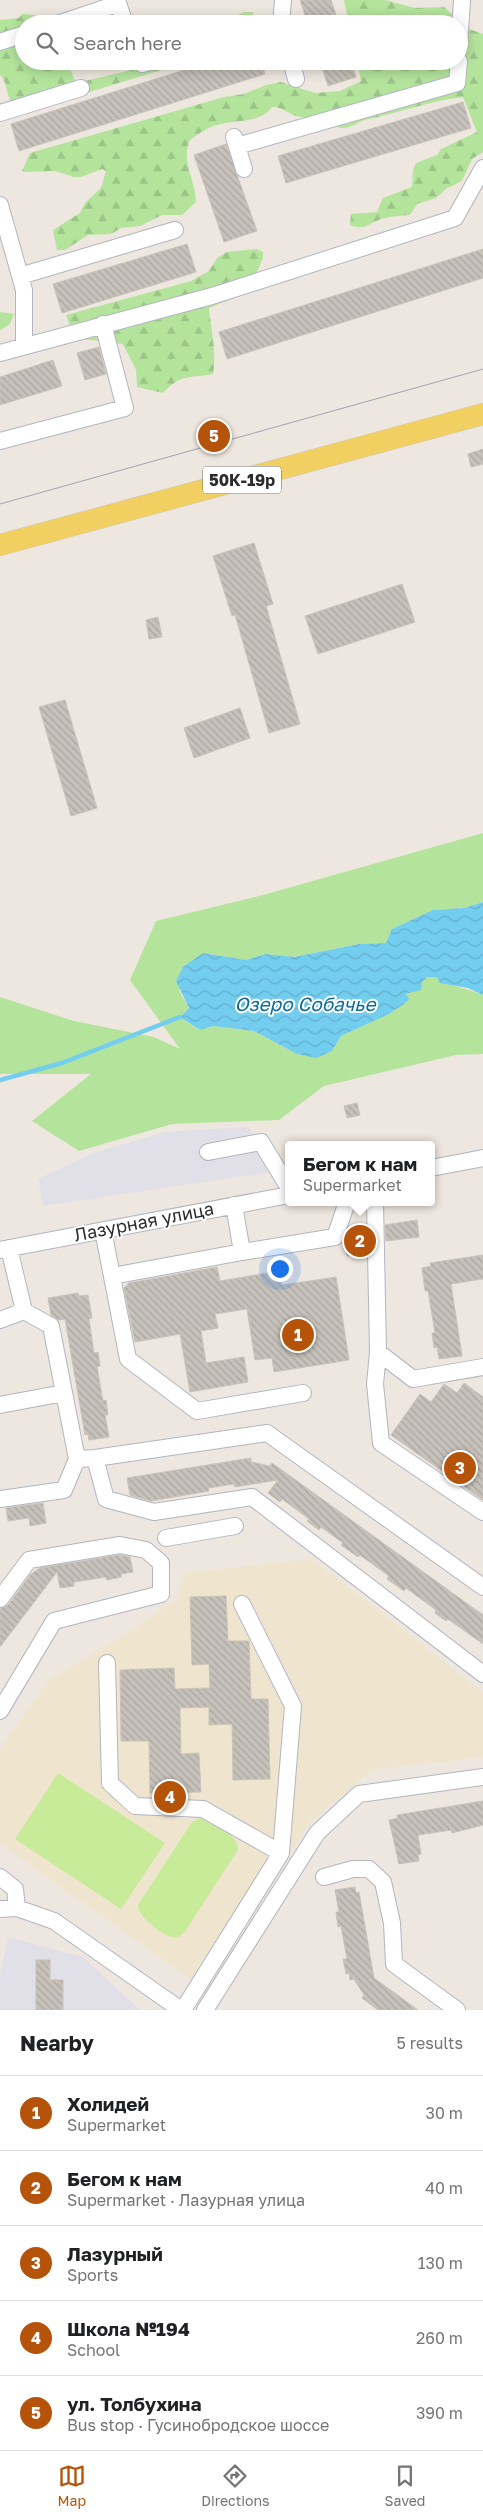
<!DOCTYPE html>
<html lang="en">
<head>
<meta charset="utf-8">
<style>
	body { margin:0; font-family:"Golos Text",sans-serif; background:#f6f6f6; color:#202124 }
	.you { position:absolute; left:279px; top:1268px; width:18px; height:18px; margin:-12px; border:4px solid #fff; border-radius:50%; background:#1a73e8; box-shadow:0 0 0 8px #1a73e833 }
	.badge { display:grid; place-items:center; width:32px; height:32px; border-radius:50%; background:#b45309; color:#fff; font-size:16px; font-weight:700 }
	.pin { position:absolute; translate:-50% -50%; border:2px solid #fff; box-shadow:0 1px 5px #0006 }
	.popup { position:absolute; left:285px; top:1141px; width:150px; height:65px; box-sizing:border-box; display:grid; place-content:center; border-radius:5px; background:#fff; filter:drop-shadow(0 1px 4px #0005); font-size:16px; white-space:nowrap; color:#757577 }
	.popup b { font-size:19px; color:#202124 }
	.popup::after { content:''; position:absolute; left:50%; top:100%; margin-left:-10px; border:10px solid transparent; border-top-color:#fff }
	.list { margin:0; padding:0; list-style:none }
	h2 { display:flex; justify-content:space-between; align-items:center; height:65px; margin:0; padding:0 20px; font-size:21px }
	h2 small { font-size:16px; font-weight:400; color:#757577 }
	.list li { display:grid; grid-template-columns:32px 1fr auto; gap:15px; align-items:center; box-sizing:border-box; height:75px; padding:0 20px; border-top:1px solid #e0e0e0 }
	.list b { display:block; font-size:19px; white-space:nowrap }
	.list p { margin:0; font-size:16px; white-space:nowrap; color:#757577 }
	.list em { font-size:16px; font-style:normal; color:#757577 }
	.icon { flex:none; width:28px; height:28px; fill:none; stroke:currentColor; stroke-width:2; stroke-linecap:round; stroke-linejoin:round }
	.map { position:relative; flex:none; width:483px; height:2010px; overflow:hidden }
	.search { position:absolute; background:#fff; box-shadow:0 2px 12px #0003; left:15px; right:15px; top:15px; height:55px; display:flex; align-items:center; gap:12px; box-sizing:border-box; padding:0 18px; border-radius:28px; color:#757577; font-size:19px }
	.sheet { height:440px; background:#fff }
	nav { display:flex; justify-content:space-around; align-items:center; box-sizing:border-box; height:70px; border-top:1px solid #e0e0e0; background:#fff; font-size:14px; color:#757577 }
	nav a { display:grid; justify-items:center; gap:2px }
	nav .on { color:#b45309 }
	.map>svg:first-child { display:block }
	.industrial { fill:#e1dfe7 }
	.education { fill:#efe5cf }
	.grass { fill:#b4e49c }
	.forest { fill:url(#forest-firs) }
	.pitch { fill:#c7eb98 }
	.water { fill:url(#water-waves) }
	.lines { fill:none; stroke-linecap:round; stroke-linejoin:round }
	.stream { stroke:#73cdef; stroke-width:4.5 }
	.building { fill:url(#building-back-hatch); stroke:#cac3b8 }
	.minor-casing { stroke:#b2b5c0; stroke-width:18 }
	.major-casing { stroke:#c8c8c8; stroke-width:22 }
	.minor { stroke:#fff; stroke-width:16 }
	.major { stroke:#f1d061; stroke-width:21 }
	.tram { stroke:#a1a4b6; stroke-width:1 }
	.labels { text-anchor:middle; stroke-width:4; stroke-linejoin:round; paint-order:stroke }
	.shield { fill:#fff; stroke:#6b6b6b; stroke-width:1 }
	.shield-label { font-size:16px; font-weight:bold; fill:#2c2c2c }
	.street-label { font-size:18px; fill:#2c2c2c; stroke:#fff }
	.water-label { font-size:19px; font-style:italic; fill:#0e6c9f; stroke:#fff }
</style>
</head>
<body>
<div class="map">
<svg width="483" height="2010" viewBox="0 0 483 2010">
	<defs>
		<pattern id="forest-firs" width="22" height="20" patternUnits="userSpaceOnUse" patternTransform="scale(1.25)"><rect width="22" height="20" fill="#b4e49c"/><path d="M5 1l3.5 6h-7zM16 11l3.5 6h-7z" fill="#9bc487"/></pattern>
		<pattern id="water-waves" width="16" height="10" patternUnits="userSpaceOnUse" patternTransform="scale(1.25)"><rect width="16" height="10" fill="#73cdef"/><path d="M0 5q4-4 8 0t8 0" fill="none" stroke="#64b0cd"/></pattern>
		<pattern id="building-back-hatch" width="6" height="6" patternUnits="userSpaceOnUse" patternTransform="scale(1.25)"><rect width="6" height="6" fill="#c6c1ba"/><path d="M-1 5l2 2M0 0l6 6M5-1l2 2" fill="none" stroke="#aaa6a0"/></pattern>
	</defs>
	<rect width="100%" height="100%" fill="#eee7df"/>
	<path class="industrial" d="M249,1127L271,1172L43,1206L38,1179L93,1153L165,1132Z
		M8,1937L83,1957L140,2010H0V1973Z"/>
	<path class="education" d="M312,1559L483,1692V1757L372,1770L308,1824L210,1993L0,1843V1748L49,1680L123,1636L177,1599L185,1573Z"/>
	<path class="grass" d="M483,833V902L464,908L433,910L387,943L359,944L294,957L266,954L246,960L203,953L179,990L189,1008L180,1017L199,1030L213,1026L254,1031L297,1054L332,1051L341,1036L389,1014L408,1001L404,994L427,977H437C449,987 468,988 483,995V1054L456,1055L324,1086L279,1120L172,1124L79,1151L32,1121L91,1074H0V997L74,1021L154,1037L180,1049L130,980L156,921L263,895Z"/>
	<path class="forest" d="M344,0H385L415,8L444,7L469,29L483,34V152L472,159L462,181L446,189L436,198L417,204L410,215C401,216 393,216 385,218C370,221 366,232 350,225L351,214L377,212L383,198L412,187L413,170L416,163L437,155L441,149L477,132L463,97C429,101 398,113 365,120C358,122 351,128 343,128C335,129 331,122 323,119C314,116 305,119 296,116C287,113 283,107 272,107C259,124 240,119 221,124C210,126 199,133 190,140C180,160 196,181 196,202L182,215H162L140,226L121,228L111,234L88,235L65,250H57L53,230L80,213L85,203L101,188L106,171L102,169L81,177H74L55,171L25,172L22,171L30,153L224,97L244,94L266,85L281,82L315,93L340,91L361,81L357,61H459V24H349Z
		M244,12H253L254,24H170L177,20L222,23Z
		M22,14C32,14 42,16 47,24H24V61H67L76,83L132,70L137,61H191L14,115L4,80L0,75V20L19,18Z
		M257,249L263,252V258L249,292L209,308C211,331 217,351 213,374C187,379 182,373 163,393L137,387L136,370L123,344L75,338L66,315L191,281L209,271L217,258L227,252Z
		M0,312L14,314L10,324L0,330Z"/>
	<path class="pitch" d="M58,1773L165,1843L121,1909L15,1839Z
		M201,1818C213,1820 239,1836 238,1850L184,1933C180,1936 177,1938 173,1937C162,1935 137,1916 138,1905L192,1822Z"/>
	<path class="water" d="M483,902V995L468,988L440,983L437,977H427L422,982L421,990L405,994L409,998L408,1001L389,1014L341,1036L332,1051L316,1058L297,1054L254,1031L213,1026L200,1030L180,1017L189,1008L176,981L183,967L203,953L246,960L266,954L294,957L359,944L386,943L392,929L433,910L464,908Z"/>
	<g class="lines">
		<path class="stream" d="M0,1080L62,1063L180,1017"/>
	</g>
	<path class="building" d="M300,0H331L339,24H308Z
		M213,61H261L265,74L19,151L11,124Z
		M320,61H351L356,77L328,86Z
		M463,102L471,128L286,183L278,156Z
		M226,144L257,231L224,242L194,155Z
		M187,244L196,272L62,313L53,284Z
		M483,249V278L227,359L219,332Z
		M99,347L106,374L85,380L77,353Z
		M53,360L62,386L0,405V377Z
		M483,449V464L471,467L468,454Z
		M254,543L273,604L266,606L300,724L269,733L235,615L232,616L213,556Z
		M402,584L415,622L318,654L305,616Z
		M158,617L162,637L149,639L146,620Z
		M65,700L97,808L71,816L39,707Z
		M240,708L250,738L194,758L184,728Z
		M357,1103L360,1115L347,1118L344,1106Z
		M417,1220L419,1237L386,1241L385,1225Z
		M366,1227V1253L347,1256L345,1238L348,1229Z
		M483,1255V1279L451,1284L462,1356L439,1359L437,1347L434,1348L432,1333H435L428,1291H425L422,1268L431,1266L430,1263Z
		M217,1267L220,1281L279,1271L282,1285L336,1277L349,1360L274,1372L272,1358L255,1360L247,1309L215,1314L218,1328L201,1331L206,1363L244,1357L248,1382L190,1392L180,1334L135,1342L124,1288L129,1283Z
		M78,1293L79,1296L88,1295L92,1318L89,1319L94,1353L98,1352L100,1366L97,1367L103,1401L106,1400L108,1415H105L109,1437L89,1440L88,1434L85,1435L65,1319L59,1320L51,1315L48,1298Z
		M464,1383L483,1397V1500L391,1435L420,1394L431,1402L444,1384L457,1393Z
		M251,1458V1462L270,1466L272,1463L483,1615V1644L448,1619L446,1621L435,1613L436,1610L406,1588L404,1591L387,1579L389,1576L360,1555L358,1557L341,1545L343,1543L321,1527L319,1530L307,1521L309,1519L282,1499L280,1502L268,1493L278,1480L235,1487L234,1484L208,1488L209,1491L151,1501L130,1495L127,1478Z
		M43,1503L46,1523L30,1526L29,1518L8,1521L6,1508Z
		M120,1555L130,1557L133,1572L121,1574V1577L107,1580L106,1577L74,1582V1586L60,1588L57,1572L0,1647V1609L8,1605L31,1574L40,1568Z
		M226,1596L228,1641H249L251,1699H268L270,1779L233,1780L232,1724L209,1725V1707L180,1708L181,1754L199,1753L201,1792L150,1793L149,1741H121L120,1670L174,1668L175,1689L210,1688L209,1664L192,1665L190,1597Z
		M483,1801V1825L452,1833L451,1830L418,1835L421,1854L418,1855L419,1861L399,1864L389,1820L398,1818L397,1815Z
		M355,1887L356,1893L359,1892L374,1978L418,2010H378L362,1998L364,1995L354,1979L350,1980L349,1973L346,1974L343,1959H347L341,1926L338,1927L336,1912H339L335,1890Z
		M36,1960H50V1980H63V2010H36Z"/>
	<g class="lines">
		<g class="minor-casing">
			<path id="minor" d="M117,0L125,24
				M57,24L117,4
				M281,24L283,0
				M0,42L24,34
				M459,47L462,0
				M141,61L142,64L153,61
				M291,61L296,79
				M0,113L81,88
				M234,137L244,169
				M237,146L457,83L459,61
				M0,205L24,290V346
				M20,276L175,230
				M0,353L212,296L455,218L483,168
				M0,441L125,408L103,324
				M208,1152L261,1142L289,1188
				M431,1168L483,1158
				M375,1202L378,1352L375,1384L381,1443L483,1512
				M103,1230L128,1359L197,1411L303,1393
				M0,1250L289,1195
				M242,1252L335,1237L345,1208L344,1202
				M112,1276L242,1252L234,1205
				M0,1320L24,1311L9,1248
				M378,1352L413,1379L483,1367
				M0,1405L64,1393
				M95,1458L267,1433L483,1587
				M77,1459L95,1458L106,1499L154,1512L252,1497L483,1674
				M0,1499L64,1490L77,1459L51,1326L24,1311
				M166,1538L235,1526
				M0,1599L29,1560L120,1545L146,1550L161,1563V1594L54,1621L0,1711
				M107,1663L110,1783L135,1806L203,1809L281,1853
				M0,1877L15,1889L17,1908
				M324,1877L353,1869H369L383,1882L392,1923L394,1964L457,2010
				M0,1909L17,1908L54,1921L181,2010
				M183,2010L281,1853L293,1706L242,1604
				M205,2010L317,1833L359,1794L483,1777"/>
		</g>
		<g class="major-casing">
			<path id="major" d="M0,545L483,414"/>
		</g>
		<use href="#minor" class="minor"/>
		<use href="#major" class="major"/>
		<path class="tram" d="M0,504L483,369"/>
	</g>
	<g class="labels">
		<rect class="shield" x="203" y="466.5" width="78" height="27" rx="4"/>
		<g class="shield-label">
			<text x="242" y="486">50К-19р</text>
		</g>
		<g class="street-label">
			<text transform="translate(144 1222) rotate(-11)" y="6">Лазурная улица</text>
		</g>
		<g class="water-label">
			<text x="305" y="1011">Озеро Собачье</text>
		</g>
	</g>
</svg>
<div class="you"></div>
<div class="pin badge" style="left:298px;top:1335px">1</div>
<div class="pin badge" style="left:360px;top:1241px">2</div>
<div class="popup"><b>Бегом к нам</b>Supermarket</div>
<div class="pin badge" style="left:460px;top:1468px">3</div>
<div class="pin badge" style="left:170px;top:1797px">4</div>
<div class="pin badge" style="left:214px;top:436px">5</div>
<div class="search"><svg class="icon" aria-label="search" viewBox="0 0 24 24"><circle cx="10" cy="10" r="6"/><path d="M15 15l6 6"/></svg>Search here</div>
</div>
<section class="sheet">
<h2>Nearby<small>5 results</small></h2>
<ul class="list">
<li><span class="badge">1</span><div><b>Холидей</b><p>Supermarket</p></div><em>30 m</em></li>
<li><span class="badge">2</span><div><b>Бегом к нам</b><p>Supermarket · Лазурная улица</p></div><em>40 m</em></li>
<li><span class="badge">3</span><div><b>Лазурный</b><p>Sports</p></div><em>130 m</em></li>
<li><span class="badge">4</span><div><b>Школа №194</b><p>School</p></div><em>260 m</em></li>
<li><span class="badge">5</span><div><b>ул. Толбухина</b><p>Bus stop · Гусинобродское шоссе</p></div><em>390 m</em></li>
</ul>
</section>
<nav>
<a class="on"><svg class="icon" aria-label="map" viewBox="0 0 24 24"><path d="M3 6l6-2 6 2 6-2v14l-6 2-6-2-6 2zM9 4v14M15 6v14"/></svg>Map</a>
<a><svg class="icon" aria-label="directions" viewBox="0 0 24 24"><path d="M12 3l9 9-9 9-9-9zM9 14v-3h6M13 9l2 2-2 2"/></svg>Directions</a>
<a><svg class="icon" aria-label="saved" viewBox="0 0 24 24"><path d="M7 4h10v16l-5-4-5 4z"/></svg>Saved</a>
</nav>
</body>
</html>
